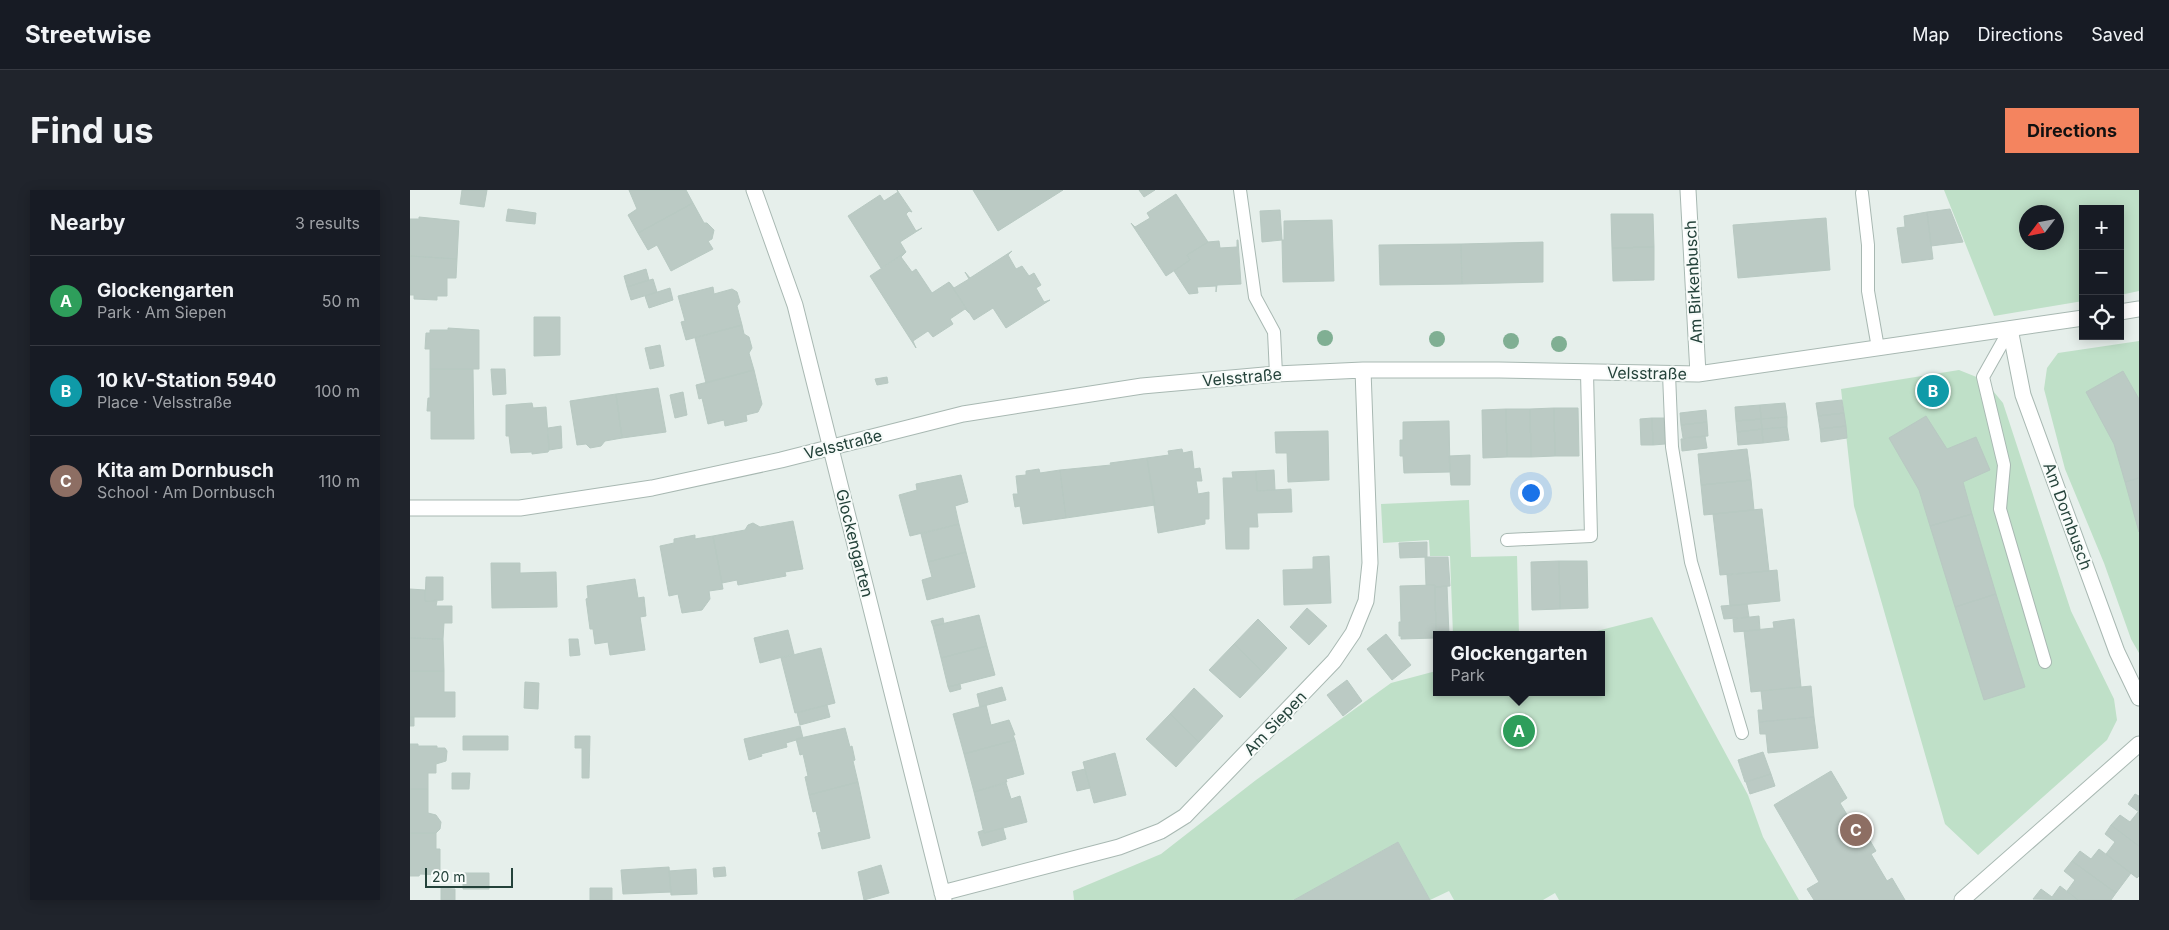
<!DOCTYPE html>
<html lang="en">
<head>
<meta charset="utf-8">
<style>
	body { margin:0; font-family:Inter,sans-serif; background:#20242c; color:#f1f3f6 }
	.controls { position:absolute; right:15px; top:15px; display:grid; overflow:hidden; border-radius:0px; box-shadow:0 2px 12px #0003 }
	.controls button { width:45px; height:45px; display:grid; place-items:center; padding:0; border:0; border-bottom:1px solid #363941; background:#171b24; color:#f1f3f6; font:25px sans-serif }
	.compass { position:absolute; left:1609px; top:15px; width:45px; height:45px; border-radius:50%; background:#171b24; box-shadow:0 2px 12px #0003; rotate:238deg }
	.scale { position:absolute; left:15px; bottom:12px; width:88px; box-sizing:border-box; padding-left:5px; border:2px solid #24423a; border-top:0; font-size:14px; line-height:18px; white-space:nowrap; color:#24423a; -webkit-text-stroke:4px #f7fbf9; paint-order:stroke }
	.you { position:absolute; left:1120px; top:302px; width:18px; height:18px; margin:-12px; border:4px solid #fff; border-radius:50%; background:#1a73e8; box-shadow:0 0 0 8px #1a73e833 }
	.badge { display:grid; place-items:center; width:32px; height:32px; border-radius:50%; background:#f4845f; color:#fff; font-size:16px; font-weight:700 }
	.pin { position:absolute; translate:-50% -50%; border:2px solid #fff; box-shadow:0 1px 5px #0006 }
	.popup { position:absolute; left:1023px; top:441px; width:172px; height:65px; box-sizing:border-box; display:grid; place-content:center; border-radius:0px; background:#171b24; filter:drop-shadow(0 1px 4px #0005); font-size:16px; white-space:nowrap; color:#9ea1a6 }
	.popup b { font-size:19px; color:#f1f3f6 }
	.popup::after { content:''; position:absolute; left:50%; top:100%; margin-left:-10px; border:10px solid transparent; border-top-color:#171b24 }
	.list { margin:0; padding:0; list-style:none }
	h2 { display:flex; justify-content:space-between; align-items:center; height:65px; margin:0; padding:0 20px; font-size:21px }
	h2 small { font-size:16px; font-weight:400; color:#9ea1a6 }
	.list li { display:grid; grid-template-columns:32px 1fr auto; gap:15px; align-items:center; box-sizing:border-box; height:90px; padding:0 20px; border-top:1px solid #363941 }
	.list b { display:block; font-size:19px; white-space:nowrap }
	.list p { margin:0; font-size:16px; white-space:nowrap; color:#9ea1a6 }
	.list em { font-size:16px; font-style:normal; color:#9ea1a6 }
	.icon { flex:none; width:28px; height:28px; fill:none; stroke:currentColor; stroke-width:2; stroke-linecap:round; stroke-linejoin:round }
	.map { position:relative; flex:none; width:1729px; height:710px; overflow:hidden; border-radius:0px }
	header { display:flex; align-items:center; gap:30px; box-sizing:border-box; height:70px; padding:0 25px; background:#171b24; border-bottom:1px solid #363941 }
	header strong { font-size:24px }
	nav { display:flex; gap:28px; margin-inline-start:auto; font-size:18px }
	.intro { display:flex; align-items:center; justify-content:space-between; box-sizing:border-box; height:120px; padding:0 30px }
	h1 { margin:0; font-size:35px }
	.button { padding:12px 22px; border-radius:0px; background:#f4845f; color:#111; font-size:18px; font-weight:700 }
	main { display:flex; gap:30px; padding:0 30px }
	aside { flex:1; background:#171b24; border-radius:0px; box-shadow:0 2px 12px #0003 }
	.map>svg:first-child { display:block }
	.green { fill:#bfe0c8; fill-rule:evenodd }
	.building { fill:#bbcac4; stroke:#b8c9c2 }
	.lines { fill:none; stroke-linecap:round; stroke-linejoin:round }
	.service-casing { stroke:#a8b8b2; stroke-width:14 }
	.minor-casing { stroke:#a8b8b2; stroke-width:17 }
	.service { stroke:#fff; stroke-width:12 }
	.minor { stroke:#fff; stroke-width:15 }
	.tree { fill:#80af93 }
	.labels { text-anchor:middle; stroke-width:4; stroke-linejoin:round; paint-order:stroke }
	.street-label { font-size:16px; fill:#24423a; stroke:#f7fbf9 }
</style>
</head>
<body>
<header>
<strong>Streetwise</strong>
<nav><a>Map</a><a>Directions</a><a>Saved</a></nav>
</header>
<div class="intro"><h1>Find us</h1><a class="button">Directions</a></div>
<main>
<aside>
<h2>Nearby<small>3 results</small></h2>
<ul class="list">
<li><span class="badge" style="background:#2e9e5b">A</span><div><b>Glockengarten</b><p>Park · Am Siepen</p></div><em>50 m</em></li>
<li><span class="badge" style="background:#0f9aa8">B</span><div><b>10 kV-Station 5940</b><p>Place · Velsstraße</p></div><em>100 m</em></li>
<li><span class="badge" style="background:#8d6e63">C</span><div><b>Kita am Dornbusch</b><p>School · Am Dornbusch</p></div><em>110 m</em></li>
</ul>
</aside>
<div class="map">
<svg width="1729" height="710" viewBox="0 0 1729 710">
	<rect width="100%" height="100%" fill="#e6efeb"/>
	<path class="green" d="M1534,0H1729V101L1710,105V19H1673V111L1584,126ZM1646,22V52H1616V22Z
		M1729,151V463L1721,449L1694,373L1655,279L1634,199L1637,178L1648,163Z
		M1549,180L1574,190L1593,213L1661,421L1704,509L1707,530L1697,550L1568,665L1535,634L1444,316L1431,199Z
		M1059,310L1061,367L1107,366L1109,445H1043L1040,366H1020L1019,350L973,353L971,314Z
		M1242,427L1338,605L1353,647L1389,710H1149L1145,703L1133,710H1044L1039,701L1020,710L988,652L884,710H664L663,701L751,664L846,590L981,493L1026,481V502H1192V445H1171Z"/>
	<path class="building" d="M52,0H77L74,17L50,14Z
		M219,0H276L283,13L228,43L218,25L227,19Z
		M487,0L502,22L499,21L496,24L506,41L512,38L490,52L496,62L471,78L438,26L470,5L474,11L488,2Z
		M563,0H653L588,41Z
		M729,0H745L734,7Z
		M766,4L798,52L777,65L780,70L756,86L721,33L725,37L740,28L737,23Z
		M283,13L294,33H297L304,40L302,49L298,51L303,59L261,81L247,55L238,60L228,43Z
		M98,19L126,23L125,34L96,31Z
		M1540,19L1553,52L1521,56L1517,22Z
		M870,20L872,50L852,52L850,21Z
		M1517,22L1523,69L1492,73L1487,38L1495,37L1494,26Z
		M1201,24H1243L1244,57L1202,58Z
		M9,27L49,31L47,69L0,66V29H9Z
		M1416,28L1420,80L1328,88L1323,35Z
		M922,30L924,91L873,92L872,50H874V31Z
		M827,50H828L831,94L807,95L806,102V96L787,97L788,103L779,104L764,81L780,70L777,65L798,52L809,51L810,58L827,57Z
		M1133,52V92L1052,94L1051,54Z
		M1051,54L1052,94L970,95L969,55Z
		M1244,57V90L1203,91L1202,58Z
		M602,61L598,65L606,79L612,76L619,86L624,83L631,95L626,98L634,112L640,110L596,138L583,118L564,130L539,92L544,98L559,89L555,82L560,88Z
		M496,62L491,67L502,82L506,79L522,103L539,92L559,123L555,119L540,129L543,134L523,147L518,141L503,151L506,158L460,86Z
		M0,66L47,69L46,88H37V106H27V110L4,109V105H0Z
		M236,79L239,90L217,97L214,86Z
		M243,89L247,102L221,110L217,97Z
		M303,97L304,104L322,99L327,102L330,112L327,116L332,135L276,150L271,132L275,131L268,106Z
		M260,98L263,110L239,118L235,106Z
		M124,127H150V165L124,166Z
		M332,135L334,144L339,147L342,158L339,163L344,180L296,193L285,148Z
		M38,138L69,140V179H20V159H15L16,143H20V140H38Z
		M250,155L254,176L240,179L235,158Z
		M20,179H63L64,249H21V221H17L18,208H20Z
		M81,179H95L96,204L83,205Z
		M344,180L352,214L348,222L336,225L337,231L315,236L314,230L298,234L292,208L289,209L286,195Z
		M1713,181L1729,209V288L1715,292L1704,254L1676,202Z
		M477,187L478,193L467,195L465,189Z
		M1528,196L1529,201L1518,205L1516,200Z
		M248,198L256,242L212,248L206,204Z
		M273,202L277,225L265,228L260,205Z
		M206,204L212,248L195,251L191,256L180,258L176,254L167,255L160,211Z
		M1432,210L1434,223L1408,226L1406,213Z
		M122,213L123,218L136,217L139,260L138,262L122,264V262L101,263L99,246H96V215Z
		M1375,213L1377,227L1351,229L1350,215Z
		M1350,215L1351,229L1326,231L1325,217Z
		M1144,218H1168L1169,266H1145Z
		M1144,218L1145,266L1121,267L1120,219Z
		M1096,219H1120L1121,267H1097Z
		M1096,219L1097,267L1073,268L1072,220Z
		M1296,220L1297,232L1271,235L1270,223Z
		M1434,223L1436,236L1410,239L1408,226Z
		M1516,226L1537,259L1566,247L1580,280L1553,292L1562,324L1520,336L1509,300L1479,248Z
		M1377,227V237L1352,239L1351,229Z
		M1242,228L1243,255H1231L1230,229Z
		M1242,228H1254L1255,254L1243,255Z
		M1351,229L1352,239L1327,242L1326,231Z
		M1039,231L1040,282L994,283L993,266H990V250H993V232Z
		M1297,232L1298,246L1273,248L1271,235Z
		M151,236L152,258L139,260L138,238Z
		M1436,236L1437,248L1411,252L1410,239Z
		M1377,237L1379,250L1353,253L1352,239Z
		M1352,239L1353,253L1328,255L1327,242Z
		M918,241L919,290L878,292L877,263H866L865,242Z
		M1295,246L1297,258L1272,261L1271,249Z
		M772,259L773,263L782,261L784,279L790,278L792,291H786L788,304L799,302V329H795V334L748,343L737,268L759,265L758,261Z
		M1337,259L1341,290L1291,295L1288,264Z
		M1060,265V295H1041L1039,266Z
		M737,268L745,315L656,328L650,280L701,275L700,273Z
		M629,279L630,283L650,280L656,328L613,334L610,316L605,317L603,304H608L606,286L616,285V281Z
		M864,280L865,300L847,301L846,281Z
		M846,281L847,301L881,299L882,322L847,323L848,337H839V359H816L813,288H823L822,282Z
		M551,285L558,312L545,316L549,334L500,346L489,305L507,300L506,294Z
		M1729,288V342L1715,292Z
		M1341,290L1344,320L1294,325L1291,295Z
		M1352,319L1359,381L1310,385L1303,324Z
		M1562,324L1586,404L1545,417L1520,336Z
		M383,331L393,379L375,382L376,386L328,395L327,390L312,393L303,346L335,340L338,335L343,333L350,337Z
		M549,334L556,362L518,372L511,344Z
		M285,345V349L303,346L313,399L299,401L300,409L292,420L272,423L268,404L259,406L250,356L264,353V349Z
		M1017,352V367L990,368L989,353Z
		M556,362L565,397L517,410L512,390L522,387L518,372Z
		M919,366L921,413L874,415L873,380L903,379V367Z
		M1015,367H1038L1040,396L1025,397V395H1016Z
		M1149,371H1177L1178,418L1150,419Z
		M1149,371L1150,419L1122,420L1121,372Z
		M81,373H110V383L146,382L147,417L82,418Z
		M1367,380L1370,411L1320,416L1317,385Z
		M16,387H33V410L15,411Z
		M225,389L228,408L234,407L236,426L230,427L235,460L200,465L198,452L185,454L183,439H180L176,409L178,408L177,396Z
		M1025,395L1026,448L991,449V446H989V432H991L990,396Z
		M1037,396L1039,445L1026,446L1025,397Z
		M0,399L15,400V411H27L26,416H42V433H34L33,449L0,448Z
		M1586,404L1615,497L1574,510L1545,417Z
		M1337,414L1339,427L1314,429L1311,416Z
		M897,418L917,436L899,455L880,437Z
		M569,425L577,456L531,468L523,436Z
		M1349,426L1350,440L1324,442L1323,429Z
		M533,428L534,434L523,436L521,431Z
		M848,429L877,458L854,483L824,454Z
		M1384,429L1391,497L1341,502L1334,441L1364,438L1363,432Z
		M378,440L384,464L350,473L344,448Z
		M976,444L1001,475L982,490L957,459Z
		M0,448L33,449L34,481H0Z
		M159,449H168L170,465L160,466Z
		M824,454L854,483L830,508L799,480Z
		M577,456L585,485L538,497L531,468Z
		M411,458L425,513L385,523L371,468Z
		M0,481H34V502H45V527H0Z
		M937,490L952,511L933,526L917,505Z
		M115,492L129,493L128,519L114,518Z
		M550,494L551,499L540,502L538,497Z
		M1401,496L1404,527L1349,532L1348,520H1353L1351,501Z
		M592,497L596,510L570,517L567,504Z
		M784,498L813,526L789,552L760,524Z
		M417,515L420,527L390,535L387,523Z
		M576,515L581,535L599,530L605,545H603L605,550L554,564L543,524Z
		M760,524L789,552L766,577L736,549Z
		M0,527H4V536H0Z
		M1404,527L1408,558L1358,563L1356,544H1350L1349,532Z
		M390,536L393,548L376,553L377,557L351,564L352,566L339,570L334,549Z
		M435,538L440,557L442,556L445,570L443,571L448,592L399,605L395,587L398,586L393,564L390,565L386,549Z
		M53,546H98V560H53Z
		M165,546H180L179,588H172V558H165Z
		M605,550L614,584L596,589L597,592L564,602L554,564Z
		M0,554H8V556H27V558H35L37,561L36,571L26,574V583H18V599H0Z
		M1353,562L1361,584L1335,592L1328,570Z
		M705,563L716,605L684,613L673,572Z
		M675,579L680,598L667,601L662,582Z
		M1421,581L1437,608L1430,613L1442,633L1448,630L1466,661L1461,664L1477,691L1482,688L1495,710H1404L1397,699L1409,692L1364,615Z
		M42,583H60L59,599H42Z
		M1361,584L1365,596L1340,604L1336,592Z
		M448,592L460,648L412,659L408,643L411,642L406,621L403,622L399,605Z
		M596,593L601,609L610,606L617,632L574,643L564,602Z
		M0,599H18V623L26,625L31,632L30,639L26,643H0Z
		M1725,604L1729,606V622L1718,614Z
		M1728,622H1729V656L1701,635L1710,625L1720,632Z
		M1701,635L1729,656V686L1727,688L1696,664L1705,652L1695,644Z
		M593,638L596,649L572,656L568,642L574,640V643Z
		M0,643H26V659H30V685L10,684L9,686H0Z
		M988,652L1020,710H884Z
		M1689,659L1721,683L1706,703L1662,671L1670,661L1681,669Z
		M1662,671L1706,703L1701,710H1668L1657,701L1665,690L1654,681Z
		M471,675L479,703L454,710L448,682Z
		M259,677L261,702L213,704L211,680Z
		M315,677L316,686L304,687L303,678Z
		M286,679L287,704L261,705L259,681Z
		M53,683H79V699H53Z
		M1650,696L1668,710L1623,709L1631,699L1642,707Z
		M31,698L45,699V710H31Z
		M180,698H202V710H180Z"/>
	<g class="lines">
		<g class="service-casing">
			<path id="service" d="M830,0L845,107L864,142L866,184
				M1452,3L1458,55V101L1468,158
				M1600,139L1573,187L1594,275L1590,319L1635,472
				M1259,184L1262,257L1281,372L1332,543
				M1097,350L1181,346L1177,183"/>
		</g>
		<g class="minor-casing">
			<path id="minor" d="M344,0L385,115L534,710
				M1278,0L1288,184
				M1710,122L1729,119
				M1600,139L1613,205L1707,462L1729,508
				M0,318H110L242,298L371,270L553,224L732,196L866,184L953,180H1089L1288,184L1673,128
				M532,703L709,657L751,641L775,626L924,471L943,443L956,411L960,373L953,180
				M1552,710L1729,554"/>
		</g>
		<use href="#service" class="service"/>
		<use href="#minor" class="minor"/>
	</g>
	<g class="tree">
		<circle cx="915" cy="148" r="8"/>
		<circle cx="1027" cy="149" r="8"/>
		<circle cx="1101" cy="151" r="8"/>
		<circle cx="1149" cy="154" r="8"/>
	</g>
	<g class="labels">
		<g class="street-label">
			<text transform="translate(1283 92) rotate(-93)" y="6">Am Birkenbusch</text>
			<text transform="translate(1237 183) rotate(1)" y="6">Velsstraße</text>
			<text transform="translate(832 187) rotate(-5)" y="6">Velsstraße</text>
			<text transform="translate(433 254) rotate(-14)" y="6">Velsstraße</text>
			<text transform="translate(1658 326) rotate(70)" y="6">Am Dornbusch</text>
			<text transform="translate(445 353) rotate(76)" y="6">Glockengarten</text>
			<text transform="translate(865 533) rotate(-46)" y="6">Am Siepen</text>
		</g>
	</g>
</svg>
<div class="controls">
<button>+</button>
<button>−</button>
<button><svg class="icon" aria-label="locate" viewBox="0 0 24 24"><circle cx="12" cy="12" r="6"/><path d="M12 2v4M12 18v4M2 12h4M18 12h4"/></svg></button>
</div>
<svg class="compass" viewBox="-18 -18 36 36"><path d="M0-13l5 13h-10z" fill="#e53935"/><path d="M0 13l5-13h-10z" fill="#9ea1a6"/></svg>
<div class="scale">20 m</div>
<div class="you"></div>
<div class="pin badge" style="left:1109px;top:541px;background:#2e9e5b">A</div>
<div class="popup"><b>Glockengarten</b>Park</div>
<div class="pin badge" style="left:1523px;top:201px;background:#0f9aa8">B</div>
<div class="pin badge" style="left:1446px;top:640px;background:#8d6e63">C</div>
</div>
</main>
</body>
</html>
